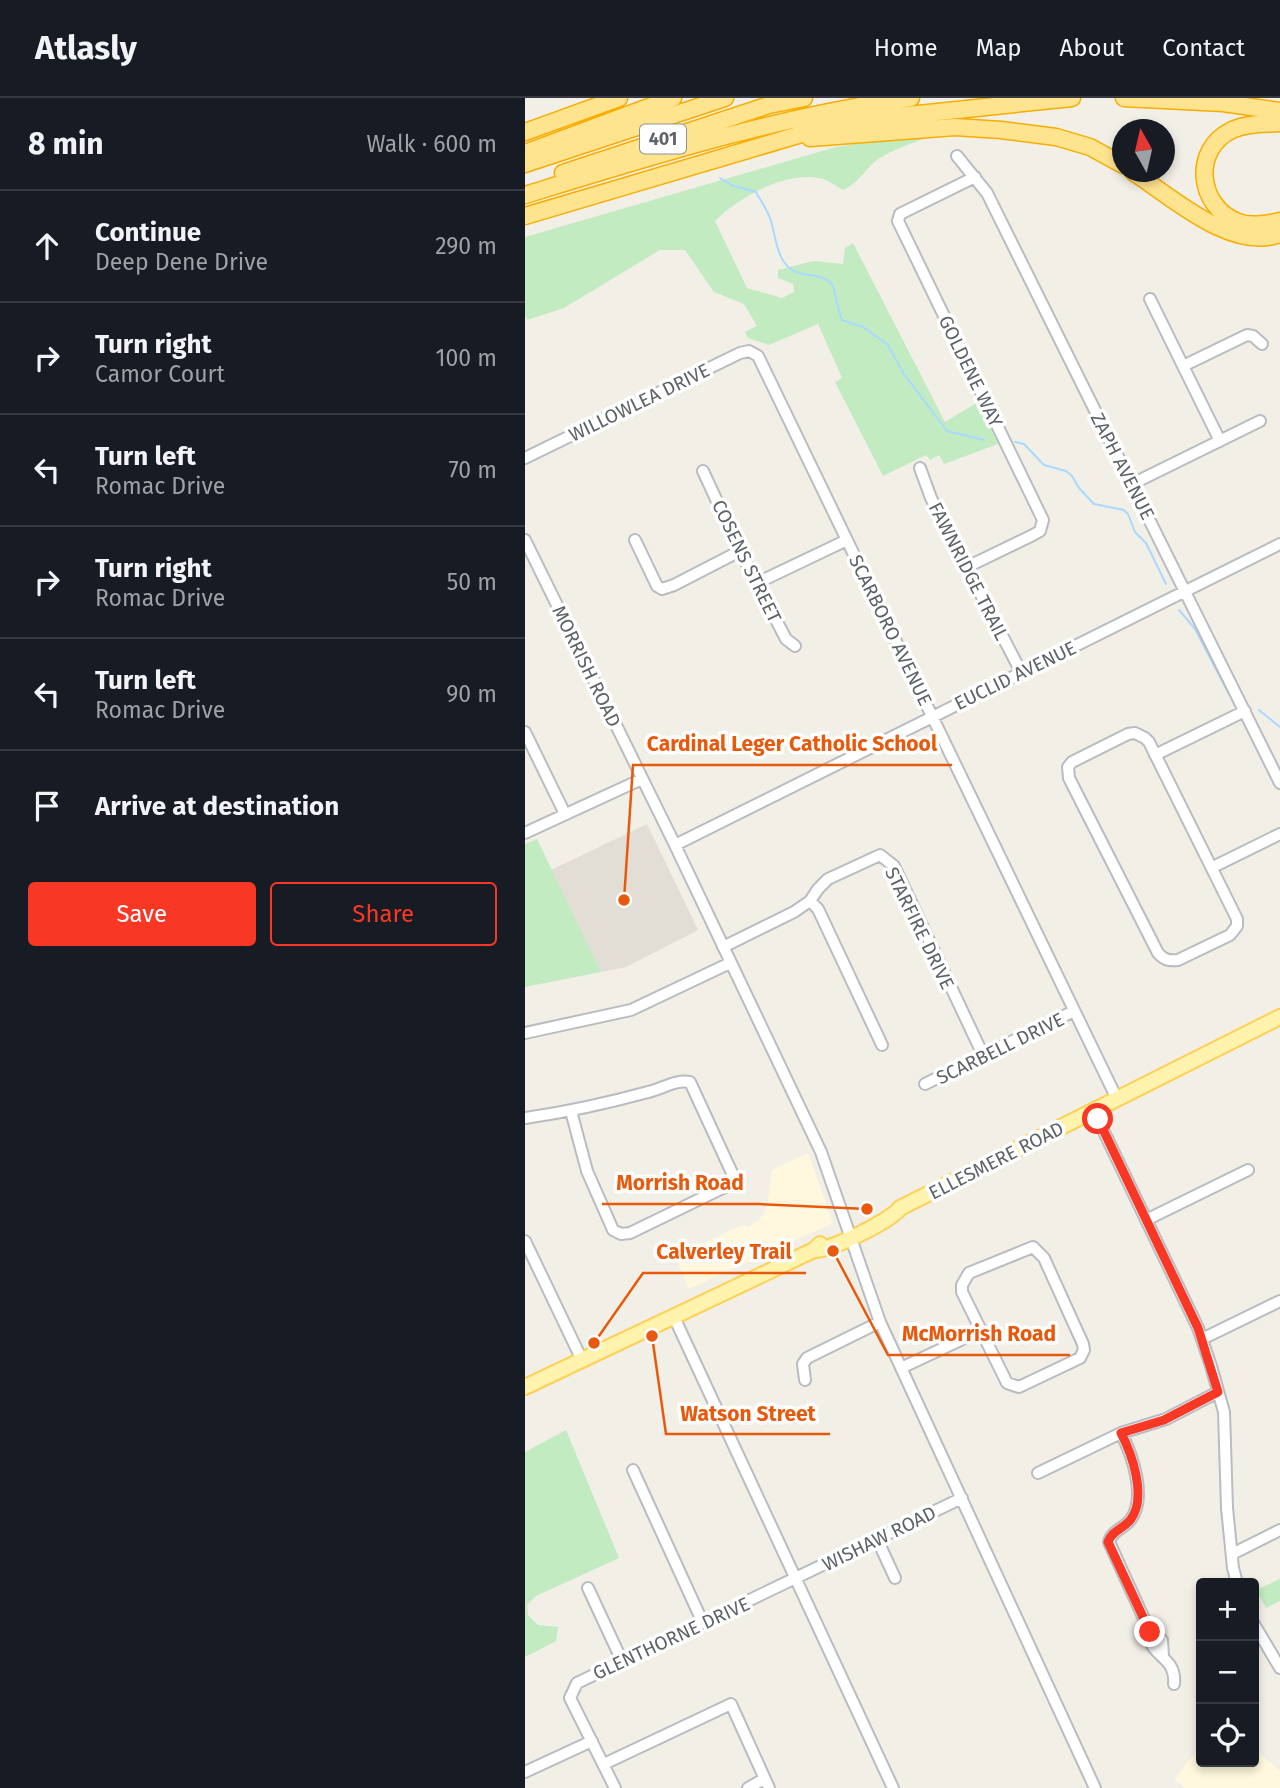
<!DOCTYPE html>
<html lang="en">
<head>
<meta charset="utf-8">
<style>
	body { margin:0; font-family:"Fira Sans",sans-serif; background:#242831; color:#f1f3f6 }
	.controls { position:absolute; right:21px; bottom:21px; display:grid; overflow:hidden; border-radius:7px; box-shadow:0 4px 10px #0003 }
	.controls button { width:63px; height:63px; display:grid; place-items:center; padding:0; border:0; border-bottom:2px solid #363941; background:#171b24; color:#f1f3f6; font:35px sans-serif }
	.compass { position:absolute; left:587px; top:21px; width:63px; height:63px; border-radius:50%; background:#171b24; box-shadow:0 4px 10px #0003; rotate:352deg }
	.stop { position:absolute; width:21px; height:21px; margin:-16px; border:5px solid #f93725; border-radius:50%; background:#fff }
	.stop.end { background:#f93725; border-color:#fff; box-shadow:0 2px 7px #0008 }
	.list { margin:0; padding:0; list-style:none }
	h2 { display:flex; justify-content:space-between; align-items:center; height:91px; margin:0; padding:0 28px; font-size:30px }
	h2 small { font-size:23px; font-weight:400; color:#9ea1a6 }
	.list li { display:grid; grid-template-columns:46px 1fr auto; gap:21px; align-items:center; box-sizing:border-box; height:112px; padding:0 28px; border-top:2px solid #363941 }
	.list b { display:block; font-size:26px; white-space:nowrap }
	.list p { margin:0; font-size:23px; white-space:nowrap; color:#9ea1a6 }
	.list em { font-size:23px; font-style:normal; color:#9ea1a6 }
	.actions { display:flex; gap:14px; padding:21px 28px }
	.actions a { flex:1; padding:16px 0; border:2px solid #f93725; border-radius:7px; text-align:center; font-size:24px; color:#f93725 }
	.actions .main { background:#f93725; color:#fff }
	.icon { flex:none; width:38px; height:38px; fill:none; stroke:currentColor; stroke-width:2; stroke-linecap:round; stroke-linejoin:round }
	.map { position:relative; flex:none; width:755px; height:1690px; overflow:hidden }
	header { display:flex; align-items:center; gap:42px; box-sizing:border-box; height:98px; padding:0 35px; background:#171b24; border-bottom:2px solid #363941 }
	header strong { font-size:33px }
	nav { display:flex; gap:38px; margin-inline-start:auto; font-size:24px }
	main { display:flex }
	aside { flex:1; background:#171b24 }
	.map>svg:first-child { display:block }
	.commercial { fill:#fff8de }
	.education { fill:#e2ded5 }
	.green { fill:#c2ebc2 }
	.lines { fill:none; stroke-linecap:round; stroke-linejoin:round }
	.stream { stroke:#a9d9ff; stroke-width:2 }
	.minor-casing { stroke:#b9bcc1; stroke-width:14 }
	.major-casing { stroke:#fed053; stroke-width:18 }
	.highway-casing { stroke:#f8ad00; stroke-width:19 }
	.minor { stroke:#fff; stroke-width:10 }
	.major { stroke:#fff3ae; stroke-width:14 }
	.highway { stroke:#ffe490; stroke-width:16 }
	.route { stroke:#f93725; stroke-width:9 }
	.labels { text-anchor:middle; stroke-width:7; stroke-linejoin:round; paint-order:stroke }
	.shield { fill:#fff; stroke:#8e9295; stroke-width:2 }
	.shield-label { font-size:18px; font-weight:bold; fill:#5e6368 }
	.street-label { font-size:19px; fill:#5e6368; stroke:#fff }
	.leader { fill:none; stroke:#e8590c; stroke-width:2.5 }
	.callout-dot { fill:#e8590c; stroke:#fff; stroke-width:2.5 }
	.callout-label { font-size:21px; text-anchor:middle; font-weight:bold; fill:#e8590c; stroke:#fff; stroke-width:7; stroke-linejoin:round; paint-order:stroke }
</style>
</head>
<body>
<header>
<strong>Atlasly</strong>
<nav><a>Home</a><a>Map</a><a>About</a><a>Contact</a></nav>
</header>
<main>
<aside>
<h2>8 min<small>Walk · 600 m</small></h2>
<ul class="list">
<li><svg class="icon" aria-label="ahead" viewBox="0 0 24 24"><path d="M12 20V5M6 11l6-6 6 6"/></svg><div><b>Continue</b><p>Deep Dene Drive</p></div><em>290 m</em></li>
<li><svg class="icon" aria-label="right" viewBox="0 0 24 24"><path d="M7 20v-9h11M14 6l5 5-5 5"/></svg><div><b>Turn right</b><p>Camor Court</p></div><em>100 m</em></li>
<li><svg class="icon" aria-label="left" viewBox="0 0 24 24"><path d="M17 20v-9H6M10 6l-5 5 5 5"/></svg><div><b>Turn left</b><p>Romac Drive</p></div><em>70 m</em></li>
<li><svg class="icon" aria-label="right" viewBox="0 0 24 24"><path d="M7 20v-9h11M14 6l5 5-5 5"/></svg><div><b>Turn right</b><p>Romac Drive</p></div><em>50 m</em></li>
<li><svg class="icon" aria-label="left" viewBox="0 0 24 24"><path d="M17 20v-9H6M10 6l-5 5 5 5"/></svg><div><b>Turn left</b><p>Romac Drive</p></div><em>90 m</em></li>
<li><svg class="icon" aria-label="arrive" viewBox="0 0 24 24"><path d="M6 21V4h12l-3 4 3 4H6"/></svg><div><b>Arrive at destination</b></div></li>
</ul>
<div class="actions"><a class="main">Save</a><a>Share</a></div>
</aside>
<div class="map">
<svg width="755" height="1690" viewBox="0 0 755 1690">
	<rect width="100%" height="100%" fill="#f2efe7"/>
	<path class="commercial" d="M283,1055L308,1125L164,1191L150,1158L217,1127L224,1129L235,1121L242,1108L247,1072Z
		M729,1650L755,1673V1690H660L649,1681L671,1654L676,1658V1664H729Z"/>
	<path class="education" d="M122,726L173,832L101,869L76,874L26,772Z"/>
	<path class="green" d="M431,30C406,39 378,46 355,60C341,68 337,83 318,92C311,88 302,81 294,80C259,74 214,99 190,123L222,190L257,200L269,194L268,186L253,180V172L289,163L318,166L320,150L328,145L420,324L453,304L473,346L419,366L414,357L405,362L401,357L358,378L310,284L317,280L293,226L244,247L223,240L220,234L232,228L219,206L189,194L160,152H135L39,210L2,222L0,217V139L311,49Z
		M12,741L76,874L0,889V746Z
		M41,1332L94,1460L11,1498L2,1507L3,1517L13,1527L33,1529L31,1543L0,1559V1354Z
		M755,1481V1503L741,1510L731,1492Z"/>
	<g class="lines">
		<path class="stream" d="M195,80L206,87L231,94C236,103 243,113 246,123C250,136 251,153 259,164C272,183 294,172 307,186C310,190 312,212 317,222L338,229L362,246L379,276L422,333L459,342
			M490,344L499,346L519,367L541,373L547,378L554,390L569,406L599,412L603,416L610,434L621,445L641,486
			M654,512L670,531L705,598
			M734,612L755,629"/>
		<g class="minor-casing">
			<path id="minor" d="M432,58L462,95L755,685
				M625,201L695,343
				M658,268L722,237L728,238L737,246
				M0,360L215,255L224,253L233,258L592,1001
				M395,370L406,400L496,574
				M178,373L215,453L261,541L270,548
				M607,386L735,323
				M0,442L150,747L296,1054L355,1224L570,1690
				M110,442L132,488L137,491L149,487L215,453
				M442,469L508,437L515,433L518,422L373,123L375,116L450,79
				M232,485L322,442
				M0,634L40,716
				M610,635L620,640L624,644L712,821V828L705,837L653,862C644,863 639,862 633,855L544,680L543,669L547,664L603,636Z
				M630,657L720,613
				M0,735L117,681
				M150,747L755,446
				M688,769L755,736
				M285,803L293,811L357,947
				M198,849L269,814L285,803L293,791L303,781L355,757L369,768L458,957
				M0,935L106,912L205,865
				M400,986L549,913
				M569,1013L673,1230L686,1268L699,1314L702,1410L708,1470L712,1485
				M0,1020C42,1014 83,1005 123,994C137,991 151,981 165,984L207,1075L206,1086L105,1135L96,1136L88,1132L62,1073L46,1013
				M621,1122L723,1072
				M0,1143L57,1262
				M508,1149L519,1160L558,1246L559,1252L555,1260L494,1289L482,1285L437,1194V1187L444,1175Z
				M149,1219L368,1690
				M677,1241L755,1203
				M376,1270L457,1232
				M280,1282L278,1266L282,1260L355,1224
				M596,1335C607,1356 622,1399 606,1421C599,1431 587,1432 584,1444L625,1534C622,1559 652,1557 649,1586
				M108,1372L178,1525
				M513,1375L596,1335L641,1321L693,1294
				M352,1441L370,1480
				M707,1456L755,1432
				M63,1490L97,1563
				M729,1526L755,1570
				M625,1534L637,1542L638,1558
				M79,1666L206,1606L244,1690
				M0,1674L67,1643
				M90,1690L45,1600L52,1585L437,1400
				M223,1690L239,1681"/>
		</g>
		<g class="major-casing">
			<path id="major" d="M289,1152C303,1154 367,1122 375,1110L755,919
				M0,1289L289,1152L295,1146"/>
		</g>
		<g class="highway-casing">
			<path id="highway" d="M599,0L698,5L755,13
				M755,25C739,26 722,25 707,32C667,51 672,108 713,124C725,129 742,126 755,123
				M0,34L94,0
				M285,40L430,29L476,32L531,39L565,49L598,67
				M0,55L148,0
				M0,66L200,0
				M608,74C647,99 706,154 755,136
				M38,75L244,7L279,0
				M0,97C127,58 254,18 386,0
				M0,118L297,30L345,21L547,0"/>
		</g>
		<use href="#minor" class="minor"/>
		<use href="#major" class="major"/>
		<use href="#highway" class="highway"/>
	</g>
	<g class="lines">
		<path class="route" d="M573,1021L673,1230L693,1294L639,1322L596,1335C607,1356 622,1399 606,1421C599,1431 587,1432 583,1444L625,1534"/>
	</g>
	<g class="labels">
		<rect class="shield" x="115" y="26.5" width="46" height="29" rx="5"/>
		<g class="shield-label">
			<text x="138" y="47">401</text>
		</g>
		<g class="street-label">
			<text transform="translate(446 273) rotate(64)" y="7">GOLDENE WAY</text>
			<text transform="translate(114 304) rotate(-26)" y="7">WILLOWLEA DRIVE</text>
			<text transform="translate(598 368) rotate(63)" y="7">ZAPH AVENUE</text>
			<text transform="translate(222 463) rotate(64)" y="7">COSENS STREET</text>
			<text transform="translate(444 473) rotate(63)" y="7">FAWNRIDGE TRAIL</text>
			<text transform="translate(366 532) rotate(64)" y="7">SCARBORO AVENUE</text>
			<text transform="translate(62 568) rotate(64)" y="7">MORRISH ROAD</text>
			<text transform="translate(490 577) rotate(-26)" y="7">EUCLID AVENUE</text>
			<text transform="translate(395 830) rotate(64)" y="7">STARFIRE DRIVE</text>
			<text transform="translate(475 950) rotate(-26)" y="7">SCARBELL DRIVE</text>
			<text transform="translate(471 1062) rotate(-27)" y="7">ELLESMERE ROAD</text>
			<text transform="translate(354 1440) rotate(-26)" y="7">WISHAW ROAD</text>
			<text transform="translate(146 1540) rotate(-25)" y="7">GLENTHORNE DRIVE</text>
		</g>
	</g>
	<path class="leader" d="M99 802L108 667H427M342 1111L233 1106H77M69 1245L118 1175H281M308 1153L363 1257H545M127 1238L141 1336H305"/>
	<g class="callout-dot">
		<circle cx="99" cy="802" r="7"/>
		<circle cx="342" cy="1111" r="7"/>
		<circle cx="69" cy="1245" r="7"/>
		<circle cx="308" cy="1153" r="7"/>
		<circle cx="127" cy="1238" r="7"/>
	</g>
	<g class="callout-label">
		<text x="267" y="653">Cardinal Leger Catholic School</text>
		<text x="155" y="1092">Morrish Road</text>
		<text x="199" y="1161">Calverley Trail</text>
		<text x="454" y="1243">McMorrish Road</text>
		<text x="223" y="1323">Watson Street</text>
	</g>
</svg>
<div class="controls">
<button>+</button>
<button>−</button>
<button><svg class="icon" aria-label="locate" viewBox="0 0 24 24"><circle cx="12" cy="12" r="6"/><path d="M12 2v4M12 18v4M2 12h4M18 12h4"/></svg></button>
</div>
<svg class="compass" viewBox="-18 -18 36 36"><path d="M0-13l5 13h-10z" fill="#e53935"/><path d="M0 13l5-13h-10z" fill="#9ea1a6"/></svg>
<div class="stop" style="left:573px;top:1021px"></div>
<div class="stop end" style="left:625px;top:1534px"></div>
</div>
</main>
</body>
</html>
